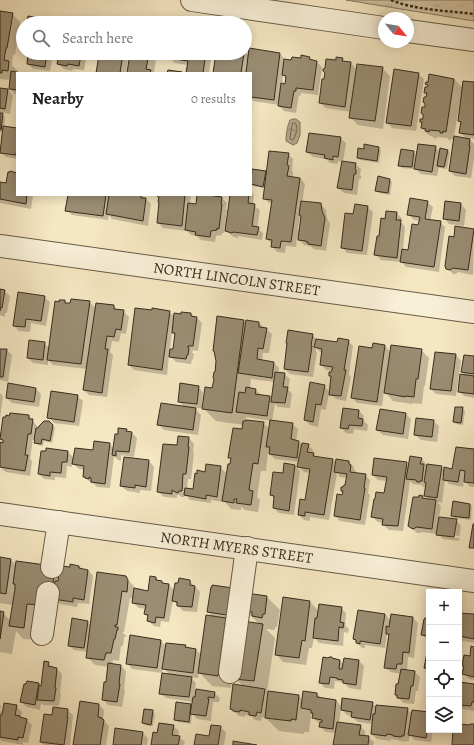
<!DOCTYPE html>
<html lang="en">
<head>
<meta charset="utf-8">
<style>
	body { margin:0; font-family:Alegreya,serif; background:#f6f6f6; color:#222 }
	.controls { position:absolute; right:12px; bottom:12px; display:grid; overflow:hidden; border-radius:0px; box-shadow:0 2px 10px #0003 }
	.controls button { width:36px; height:36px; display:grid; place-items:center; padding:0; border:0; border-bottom:1px solid #e0e0e0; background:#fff; color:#222; font:20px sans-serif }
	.compass { position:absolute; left:378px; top:12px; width:36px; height:36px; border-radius:50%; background:#fff; box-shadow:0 2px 10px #0003; rotate:120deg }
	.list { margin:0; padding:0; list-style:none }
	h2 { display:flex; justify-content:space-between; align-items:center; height:52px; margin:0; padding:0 16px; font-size:17px }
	h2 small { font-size:13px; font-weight:400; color:#767676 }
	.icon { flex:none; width:22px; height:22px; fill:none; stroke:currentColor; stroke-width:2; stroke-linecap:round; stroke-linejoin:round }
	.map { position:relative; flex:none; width:474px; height:745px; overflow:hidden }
	.search { position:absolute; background:#fff; box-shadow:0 2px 10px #0003; left:16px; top:16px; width:236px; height:44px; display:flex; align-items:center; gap:10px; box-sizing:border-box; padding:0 14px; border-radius:22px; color:#767676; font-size:15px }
	.panel { position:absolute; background:#fff; box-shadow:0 2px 10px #0003; left:16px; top:72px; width:236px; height:124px; border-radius:0px }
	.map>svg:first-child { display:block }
	.park { fill:url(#park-tufts); stroke:#867a62 }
	.water { fill:url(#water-ripples); stroke:#82765f }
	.shadow { fill:#0003; fill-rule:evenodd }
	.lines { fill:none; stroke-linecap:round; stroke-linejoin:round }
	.shore { stroke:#766a54; stroke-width:1 }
	.building { fill:#9a8d73; stroke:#372c1e }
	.minor-casing { stroke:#665b47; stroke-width:24 }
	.path { stroke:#372c1e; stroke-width:2.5; stroke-dasharray:3 2; stroke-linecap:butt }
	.minor { stroke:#f8efd7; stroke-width:22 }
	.labels { text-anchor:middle; stroke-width:4; stroke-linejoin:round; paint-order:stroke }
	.street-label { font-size:15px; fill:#372c1e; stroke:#f8efd7 }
</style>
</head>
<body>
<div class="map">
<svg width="474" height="745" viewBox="0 0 474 745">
	<defs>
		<pattern id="park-tufts" width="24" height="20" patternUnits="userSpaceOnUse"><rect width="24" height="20" fill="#d5c7a6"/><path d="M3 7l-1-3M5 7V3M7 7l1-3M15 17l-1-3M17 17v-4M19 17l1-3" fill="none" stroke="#b7ab8e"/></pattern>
		<pattern id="water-ripples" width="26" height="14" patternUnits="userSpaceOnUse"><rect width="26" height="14" fill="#b4a78a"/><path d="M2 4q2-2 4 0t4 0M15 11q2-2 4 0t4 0" fill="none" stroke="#938870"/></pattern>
	</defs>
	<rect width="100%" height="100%" fill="#f5e7c2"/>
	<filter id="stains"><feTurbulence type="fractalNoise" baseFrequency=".005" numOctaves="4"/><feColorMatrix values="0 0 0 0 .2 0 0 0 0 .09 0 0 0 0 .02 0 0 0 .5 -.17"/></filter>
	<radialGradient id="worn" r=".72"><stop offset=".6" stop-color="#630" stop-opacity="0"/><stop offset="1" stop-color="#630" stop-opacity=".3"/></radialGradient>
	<path class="park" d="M346,0H474V21Z"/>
	<path class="water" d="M293,119H296L300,122V135L297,143L293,145L286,141C286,134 287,127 290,120Z"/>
	<path class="shadow" d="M0,12L12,14L20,22L15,55H13L12,65L17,70V94H15L10,89L11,80L0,79Z
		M250,49L280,54L285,59V60L302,59L309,58L313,61L317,62L322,67L318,95L301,93V96L299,95L296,113L284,111L279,106V105L253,101L251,98V73H214L217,53H245V52L249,56ZM283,75L287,79L286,85H282Z
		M29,53H53L50,71L33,69L28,64Z
		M60,53H91L90,59H86L84,70L73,69L72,71L64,69L58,64Z
		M91,53H129L126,73H97L99,58H96Z
		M131,53H149L156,60L154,73H128Z
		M170,53H212L209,73H187L188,65L175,63L169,58Z
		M342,59L346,63H351L357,70L382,68L390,76L383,129L358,125L350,117L351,112L326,108L320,103L337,62Z
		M418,74L424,79L416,131L392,128L387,122Z
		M430,76L454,79L463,88H462L454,137L467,139L460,133L462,124L459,121L474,83V139L468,138L474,144V159L471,178L455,176L450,171L455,139H451L450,141L447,138L437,137L436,139L434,138L432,136H430L422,128L423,123L421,121L423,120L427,95L425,92L428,86L426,84H429Z
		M0,89L8,90L13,95L10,114L1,112L5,117L4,127L17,129V159L6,157L1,152L3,132H0Z
		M340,138L346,143L343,162L355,164L361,169L360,175L361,176V179H359L357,195L344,193L338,188L342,162L338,161V164L330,163L326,159L313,157L307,152Z
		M435,147L440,152L447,150L450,153L447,169L440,168L439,167L437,176L421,174L414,167V169L402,168L399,165L414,152L417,156Z
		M378,148L381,150L379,163L361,160L358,158L364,150Z
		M288,154L293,159L292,170L293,172V177L300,178L305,184L302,203L320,204L326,210L327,218L330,224L326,251L314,249L310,246L304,245L297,238L296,247L286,246L285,253L277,252L272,246V244L267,239L272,204L269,203L264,198L265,188L252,186L251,185L252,170L265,172L267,174ZM300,216L302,217L300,229H298Z
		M17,174V195H33L31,209L0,203V183L7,184Z
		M390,180L392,182L390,195L379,193L376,191Z
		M251,191L254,195L253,205L260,210L257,228L263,233L262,240L238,236V238L234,237L226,231L231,195H251Z
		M69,195H142L151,204L148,226L112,219L109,215L108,220L72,215L67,210Z
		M159,195H191L190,205H197L198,195L222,198L227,203L226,209L227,210L224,233H222V235L216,236L215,242L201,240L197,236L191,235L187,231L163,228L158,222L160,197Z
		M427,202L433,207L430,221L440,222L445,227L439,272L406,267L402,262L381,260L376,255L386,220L396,213L402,218L401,222L405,227L403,250L409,251L419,226L420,221L414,220L409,215Z
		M446,203L461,204L466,210L464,226L449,224L444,218Z
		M367,207L373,212L367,255L347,253L342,247L354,215Z
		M474,230L473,275L458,272L456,274H453L447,268L455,238Z
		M0,290L4,291L10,296L7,313H5V317L0,315Z
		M44,297L50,302L46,326L31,323L30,332L19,331L14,326Z
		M65,301L67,304L89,302L96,308L114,306L118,311H123L129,317L126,334L121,333L119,342L112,341L110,352L113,355L107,397L89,395L84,390L87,369L53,365L48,360V365L33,363L28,358L44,343L49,348L60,303Z
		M169,312L175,317L190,314L194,317L197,318L202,323L198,351L193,350L192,353L194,354L193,360L192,359L191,364L176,362L169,355L167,375L134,370L129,365ZM172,332L176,336L174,350H170Z
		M244,321L246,323L247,321L259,323L272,334L269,353H263L262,361L274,363L279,368L278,373L284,374L290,379L288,389L292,394L290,408L278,407L275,404L272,421L292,424L298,429L296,441L299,442L302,445H308L313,450V453L317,458L333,460L336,463L349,462L354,467V469L356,471L355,474L365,475L370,480L368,493L370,495L365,525L340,521L335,516L343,496L344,492L342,490L346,486L347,478L340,477L337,473L329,520L310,517V521L304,520L299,515L306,501L310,473L304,472L299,467V462L275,459L268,452L266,471H261L257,497L260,500L258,512L245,510L241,507V510L231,509L222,499V502L211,500V503L190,500L186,496H185L184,497H181L179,495H177V498L164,497L158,492L178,446L189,438L194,444L193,452L194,453L191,479H188L187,489L193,490L206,473L220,467L227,474L231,465L232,459L230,457L243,430L244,425L216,421L202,407V408H194L201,415L198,435L164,430L159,425L185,408L179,401L198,387L203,392L202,407H204L213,389ZM251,379L275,382L272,400L270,397L261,395L256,390L250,389ZM246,417L271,421L270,429L263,423L246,420Z
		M312,335L318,340L338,344L348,341L353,346L349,375L351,377L346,401L336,399L329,393L326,410L321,409L318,427L310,425L305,420L324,386L330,392L332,378L330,375L333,371L326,370L321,364L323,353L320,352L316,348V351L317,352L313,377L290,374L285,369Z
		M385,346L391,352L421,350L429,358L425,386H424L422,404L413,403L412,404L393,401L384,391L382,406L357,403L352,397L373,349Z
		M0,350H7L12,355L8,382L0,380Z
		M456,355L461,361L456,396L436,394L431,389Z
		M474,357V398L464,396L459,391L467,376L462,372Z
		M36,389L41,394L39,407L12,403L7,398Z
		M0,393L3,396L0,419Z
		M77,396L83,401L79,426L54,423L49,417Z
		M462,408L465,411L463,425L456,424L454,421Z
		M359,411L364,416L363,420L368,425L367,431L354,429L353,434L346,433L341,428Z
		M406,414L411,419L408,439L383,435L377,430Z
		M29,416L37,426V429L50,423L55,428L52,443L44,441L43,446L38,445L33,438L30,459L32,461L30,476L6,472L0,467V450L4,444V442L1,439Z
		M433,421L439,426L437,442L421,440L415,435Z
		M126,430L129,432H131L137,438L134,457L121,455V461L118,460L114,456L110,488L97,487L94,484L91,483L84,476L85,470L79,469L72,463V467L67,466L66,478L55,477V480L44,479L39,474L47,449L68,452L74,458L94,451L110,444L114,449L119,436Z
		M474,450V487H470L464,480L463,487L449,484L445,480L442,503L437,502L441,506L439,518L456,520L461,526L459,541L443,539L438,534L422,532L420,533H417L411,528L422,497L425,499L429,500L425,495L426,487H423L421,485L413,484L410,481L403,531L389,530L383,525L384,523L378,522L372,517L384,494L387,481L378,480L373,475L406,463L409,466L421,458L426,464L441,467L445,471L453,470ZM442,534L460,536L459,538L442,536Z
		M149,461L154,467L151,491L140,490V493L127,491L121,486Z
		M295,466L300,471L294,515L279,513L274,508L275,499L271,494L284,474Z
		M454,503L470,505L472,507L471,520L455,518L452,515Z
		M0,558L11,560L17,566L71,568L79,566L82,570H88L93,576L89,604L78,603L77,607L60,604L57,602L36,640L23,639L16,631L12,654L0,652V612L3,613L11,621L13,605L0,603Z
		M125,577L133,585L136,589L148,592L156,578L159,581L162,582L164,584L169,585L174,590L190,581L200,592L197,612L183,611L173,600L169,622L161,621L160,627L154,626L148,621L149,618L145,614L146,609L139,608L133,603L134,599L130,598L124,632H122L126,636V637H124L123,646H121L119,661L113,660L112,665L121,666L126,671L124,689L125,690L122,707L108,705L103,699L109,667L95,665L87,657L88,652L74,650L69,645L87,622L91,625Z
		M235,592L267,597L280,610L277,627H275V630L266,629L275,638L267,692L299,696L303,700L317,694L321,698L336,700L342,707L372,703L377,708L407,709L412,714L429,713V730H433L431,742L414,740L410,735L409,741H406V742L391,739V741L377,739L372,734L373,724L358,722L352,717V716L347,715L341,709L339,723L360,726L365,731V736L368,737L374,742L373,745H334L336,733L326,732L320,727L321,724L319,723L313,718V714H311L309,732H304V734L279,731L266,718L262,717L261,721L255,720L251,716L245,715V717L239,716L231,709L244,687L235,678L239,632L231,688L212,686L199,672L198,678L190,677L196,683L195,690L214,693L220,698L219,702H213L211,721L197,719L192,714L191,724L178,722L175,720L191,705L192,706L193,702L166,698L160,693L170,675L163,668L162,673L132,669L127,663L161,641L166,646H185L187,648L196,650L202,655L213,617L208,612ZM247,612L259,624L248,623Z
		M310,602L319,611L341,608L346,613L345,625L349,629L348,633L344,632L343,646L319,643L314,637L312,648H309L306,665L283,662L276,654Z
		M459,612L462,614L474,615V643L459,640Z
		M385,614L391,621L392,616L413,618L418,623L414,658L408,657L407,671L415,672L420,677L418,691H416L414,704L403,703L398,697L396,695L399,685L401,674L391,672L385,667L389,636L387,634L385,648L365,645V648H362L354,639Z
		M429,619V640H428L422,635Z
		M474,648V680L469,679L464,674V667L463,666L471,657Z
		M345,659L359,661L364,666L361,690L349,688L345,684H343L341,682L335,681L334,689L325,688L320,683L339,660L344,665Z
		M48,663L54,668L57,669L62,674L60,693L61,694L59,706L43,705L41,703L40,710L27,707L21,702L38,684L42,687Z
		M474,685V711L462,709L459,706V691Z
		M0,705L1,706L0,710L3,713L16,706L22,712L21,718L27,720L32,725L28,743L23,742V745L2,741L0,739Z
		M99,705L104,710L103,720L109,726L106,745H74Z
		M67,710L73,715L70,745H44L41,742L53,716Z
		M145,710L153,711L155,714L153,726L145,725L143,723Z
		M173,726L179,731L178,737H179L185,742L184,745H152L158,734Z
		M220,727L226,732L224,745H195L210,737Z
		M142,733L148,738L147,745H114Z"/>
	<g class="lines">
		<path class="shore" d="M293,123H295L296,124L297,130L294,139L292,140L290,139L291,131Z"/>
	</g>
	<path class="building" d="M0,11L13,13L7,48H6L4,60L9,61L8,71L2,70V73H0Z
		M28,16L52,20L51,23H27Z
		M249,48L280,53L274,100L251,97V73H246Z
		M28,53H47L45,67L27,64Z
		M59,53H85V55L81,54L79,66L68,64L67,66L57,64Z
		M105,53H123L120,73H96L99,55L105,56Z
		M130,53H149L146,69L151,70L150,73H127Z
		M169,53H206L203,73H186L188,61L168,58Z
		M216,53H244L241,73H213Z
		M301,55L310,57L309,59L317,61L313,90L296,88V91H294L291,108L278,106L281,83L285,84L286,76L282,75L284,59L291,60L292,57L301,58Z
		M336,57L343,58L342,61L351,62L345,107L319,103L322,79H324L325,73L323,71V69L325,68L326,59L336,60Z
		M357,64L383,67L375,121L349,118Z
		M394,69L419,73L411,126L386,123Z
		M168,70L182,72L167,73Z
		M11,71L22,73H17V90L9,89Z
		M429,74L454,79L446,132L443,131V133H440V131L429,130V132L425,131L426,129L421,128L422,122H420V119H423V114L421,113L422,107H425V103L423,102L424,97H426L427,93H424L425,87H427L428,85L425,84L426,82H428Z
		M463,81L474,82V135L459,133L461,122L458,121Z
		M0,88L8,89L5,109L0,108Z
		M0,113H3L1,130H0Z
		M3,126L17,128V146L16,155L0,153Z
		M309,133L341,137L338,157L333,156V160L324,158L325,155L306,152Z
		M454,136L470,139L469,146H470L466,174L449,171Z
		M364,144L379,147L377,161L357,158L358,148L364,149Z
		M418,144L436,146L432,172L414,169Z
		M440,148L448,150L444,167L437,166Z
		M401,149L414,151L412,167L398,166Z
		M269,151L289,153L287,165L289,166L287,176L300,178L291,242L281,241L280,248L271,247L272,240L266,239L272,200L263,199Z
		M342,161L356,163L355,169L356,170V174H354L352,190L337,188Z
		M252,169L266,171L263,187L251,184Z
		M10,171L17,173V195H27L26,204L0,199V182L6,183L8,172H10Z
		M378,176L390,179L388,193L375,191Z
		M68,195H106L103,216L65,211Z
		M109,195H141V198H146L143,221L106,214Z
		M158,195H185L182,226L157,223L159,202H158L159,197L157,196Z
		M197,195H208L222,197L221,204H222L219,229L217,228V230L211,231L210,237L195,235L196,232L185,230L188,203L196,204Z
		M230,195H249L248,203L255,204L252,226L259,227L257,235L233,232L232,233L225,231Z
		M410,198L428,201L425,219L441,221L434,267L400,262L402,249L408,250L412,224L418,225L420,217L407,215Z
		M301,201L321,203L322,211L325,218L321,246L308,244V242H306V241L298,240L301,216L299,215Z
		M445,201L461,203L459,221L443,219Z
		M355,204L368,206L362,251L341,248L345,213L353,214Z
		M386,211L397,212L396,220H401L397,258L374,255L377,236H379L381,218L385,219Z
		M455,226L474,229L468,270L453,268L450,270L446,269L445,266L449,236L454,237Z
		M0,289L5,290L2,308H0V311Z
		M18,292L45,296L41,321L26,319L25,327L13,326Z
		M71,299L90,301L81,364L47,360L55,301L59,302V300H65V303H70Z
		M96,303L114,305V309L124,310L121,330L116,329L114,337L107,336L105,349H108L102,393L83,390Z
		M135,308L152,310V308L170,311L162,370L128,365Z
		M181,312L191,313V316L197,317L193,346H188V348H189L188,355H187L186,359L169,357L170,349H173L175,333H172L174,313L181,314Z
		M217,316L244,320L232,413L202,409L205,387L212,388L213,384L214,379L213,378L214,372H215L216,361L214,351H213Z
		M246,320L259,322V327L267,328L263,349L258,348L257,359L274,362L272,378L238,373Z
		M288,330L313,334L311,346H312L308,372L284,369L287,343H286Z
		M338,338L349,340L344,370H346L341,396L329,395L331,376H329V372H331L333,367L320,365L322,349L314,347L316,339L337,342Z
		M29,340L45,342L43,360L27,358Z
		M373,343L385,345L377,402L351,398L359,346L372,348Z
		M391,345L422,349L418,379H416L414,397L405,396V397L384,393Z
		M0,349H7L3,377H0Z
		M435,352L456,354L451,391L430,389Z
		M464,355L474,356V374L461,372Z
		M275,372L285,373L283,387H288L285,403L271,402Z
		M460,374L474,376V394L458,392Z
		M310,382L325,385L321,405L316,404L313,422L304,420Z
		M8,383L36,388L34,402L6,398Z
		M180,383L199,386L197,404L178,402Z
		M246,387L256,389L255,394L270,396L267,416L236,412L239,392L245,393Z
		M51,391L78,395L74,422L47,418Z
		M161,403L196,408L193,430L157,425Z
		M455,407H463L461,423L453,422Z
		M343,408L359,410L358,418L363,419L362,426L349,425L348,429L340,428Z
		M380,409L406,413L403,434L376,430Z
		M10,413L29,415V419H33L31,434H28L25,455H28L25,471L0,467V442L3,443V440L0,439L3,417H6V415L9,416Z
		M416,418L434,420L432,437L414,435Z
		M246,420L264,422L258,464L253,463L249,490L253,491L251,505L236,503L237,499H234V503L222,501L228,464H230L231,458H228L233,428L242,429L243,421H246Z
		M270,420L293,423L291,439L299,441L297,458L269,454L270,447H266Z
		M44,421H49L53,425L50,441L42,439L41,444L34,443L35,440H34L36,428H38L39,426Z
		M118,428L127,429L126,431L132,432L129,452L116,451V456L112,455L115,434H118Z
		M178,436L189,437L188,447H189L186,474H183L182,491H179L178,493L175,492L174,491L172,490V494L157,492L163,444L177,445Z
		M94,441L110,443L105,484L91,482V478L89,477V479L85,478V477H83L84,466L72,464L75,448L93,450Z
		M302,443L309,444L307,452L314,453L313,456L333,459L324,515L305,512V516L298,515L300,499L305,500L310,469L297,467Z
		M456,447L474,449V483L464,482L465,471L460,470L458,482L443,480L444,467L452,469Z
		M46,448L68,451L67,462H62L61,473L50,472V476L38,474L41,451H46Z
		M410,456L422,458L420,464H424L422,481H420V482H417L416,480L406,479Z
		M124,457L149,460L146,487L135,485V488L120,486Z
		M374,458L407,462L398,526L382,525L383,519L371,517L374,499H375L376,492L384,493L387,477L372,475Z
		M336,459L349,461V464L351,465L350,472L366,474L364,488H365L360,520L334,516L337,494L342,495L343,491H341V487H343L344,485H345L347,474L334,472Z
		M284,463L295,465L289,511L273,508L274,496L270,495L273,472L283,473Z
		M206,464L221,466L217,497L206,495V499L184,495L185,488L193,489L195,473L197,474V470L205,472Z
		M427,464L442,466L437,498L424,496L426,483L424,482Z
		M419,495L423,496L422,498L436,500L432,529L416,527L414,529L411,528L408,526L413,497H419Z
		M453,501L470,504L469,518L451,516Z
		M439,517L457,519L454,537L436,535Z
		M473,524H474V548H469Z
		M0,557L11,559L6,594L0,593Z
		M16,561L46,565L55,569L52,590L40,605L27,604L24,628L9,626L15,589V584H13Z
		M70,564L79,566V568L88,570L84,600L73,598V602L53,599L55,581H58L60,566L70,567Z
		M97,572L126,576L128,580L127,592L122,591L117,625H115V627H118V630H117L115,639H114L111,653H106L104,660L86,658Z
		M150,576L156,577V580L162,581V583L169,584L164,618L156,617L155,623L147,621L148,615L144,614L146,605L132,603L134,588L148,591Z
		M179,578L190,580V585L195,586L192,607L177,606V602L172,601L175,583H178Z
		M212,585L233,588L234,616L207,612L211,587H212Z
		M246,593L267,596L265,614H263L262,618L252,616V612L244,611Z
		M283,597L310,601L305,641L302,640L299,658L275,655Z
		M319,604L342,607L340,622L344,623L343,628L339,627L338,641L313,638L315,618H317Z
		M358,610L385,614L380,644L360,641V644L356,643V640L353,639Z
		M0,611L4,612L0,639Z
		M459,613L474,614V639L459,636Z
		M391,614L413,617L409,653L403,652L402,664H397L396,669L384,668L389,634H386V626L389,627Z
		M206,615L226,618L218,676L198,673Z
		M72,618L88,621L84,648L68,646Z
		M425,618H429V636L421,635L424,619H425Z
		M243,621L263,624L254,681L234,679Z
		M130,635L161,640L157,668L126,664Z
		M166,643L186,645L185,647L196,649L193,673L162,669Z
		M429,643V669L424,668Z
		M471,646L474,647V677L462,674L464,666H462L464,655L470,656Z
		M323,657L328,658L329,657H332V658L340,660L339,669H342L344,658L359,660L356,685L343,683V680L337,679V678L330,677L329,684L319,683Z
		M44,661L49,662L48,666L57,668L55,688H56L54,701L37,700L39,685L41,686Z
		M108,663L121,665L119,684H120L117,702L102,700L104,682H106Z
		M401,669L415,671L413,686H411L409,699L397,698V695H395L396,684H398Z
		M162,673L192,677L189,697L159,694Z
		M27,681L39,683L35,705L20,702L24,684H26Z
		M459,682L474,684V702H472L471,706L459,705Z
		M233,684L265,689L261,713L257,712L256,716L249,715V712L240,710V712L233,711V710L230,709Z
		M196,689L215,692L214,698L208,697V699H209L206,716L190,714L193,697H195Z
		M268,691L299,695L296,720L291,719V721L265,718Z
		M303,691L317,693V697L336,700L333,729L319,727L320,722H322V720L312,718L313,713H311V710L301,708Z
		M342,698L373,702L370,720L351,717L352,712L341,710Z
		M80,701L99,704L98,717L102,718V719L104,720L100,745H73Z
		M176,702L191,704L189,722L174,720Z
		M4,703L17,705L15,715L20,716V717L27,719L23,738L18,737V740L0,737V715H2Z
		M376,705L408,708L404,736H401V737L393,736V735L387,734L386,736L371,734L373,714H375Z
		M53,707L68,709L67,717H68L64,745L40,742L44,714L52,715Z
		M144,709L153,710L151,725L142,723Z
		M412,710L429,712V719L426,738L408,735Z
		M337,722L361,725L359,735L369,736L368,745H333Z
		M159,723L174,725L172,735L180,736L178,745H151L153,732L157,733Z
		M459,724L470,725V724H474V745H452L453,730H459Z
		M211,725L221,726L218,745H194L196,734L209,736Z
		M115,728L143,732L141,745H113Z
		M233,741L257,745H233Z"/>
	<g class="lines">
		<g class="minor-casing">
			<g id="minor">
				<path d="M192,0L384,28"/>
				<path d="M408,31L474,40"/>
				<path id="s1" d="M0,246L474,312"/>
				<path id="s2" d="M0,514L474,581"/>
				<path d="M52,567L59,522"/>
				<path d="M42,634L48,593"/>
				<path d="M230,672L247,548"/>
			</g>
		</g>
		<path class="path" d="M391,0C414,10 449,11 474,14"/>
		<use href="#minor" class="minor"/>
	</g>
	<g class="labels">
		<g class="street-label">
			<text dy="5" stroke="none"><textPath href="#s1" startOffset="239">NORTH LINCOLN STREET</textPath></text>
			<text dy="5" stroke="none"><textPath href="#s2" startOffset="239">NORTH MYERS STREET</textPath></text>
		</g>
	</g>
	<rect width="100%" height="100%" filter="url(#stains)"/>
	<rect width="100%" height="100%" fill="url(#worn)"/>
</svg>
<div class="controls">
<button>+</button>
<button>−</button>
<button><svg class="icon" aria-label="locate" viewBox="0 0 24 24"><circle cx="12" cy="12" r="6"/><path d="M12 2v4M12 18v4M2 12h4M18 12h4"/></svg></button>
<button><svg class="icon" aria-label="layers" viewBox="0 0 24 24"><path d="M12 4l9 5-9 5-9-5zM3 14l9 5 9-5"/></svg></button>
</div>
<svg class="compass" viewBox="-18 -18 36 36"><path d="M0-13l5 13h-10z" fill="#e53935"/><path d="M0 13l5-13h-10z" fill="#767676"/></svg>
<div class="search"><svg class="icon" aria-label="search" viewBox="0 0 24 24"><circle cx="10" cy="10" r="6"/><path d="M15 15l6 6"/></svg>Search here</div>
<section class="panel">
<h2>Nearby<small>0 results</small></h2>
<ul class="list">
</ul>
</section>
</div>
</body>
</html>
